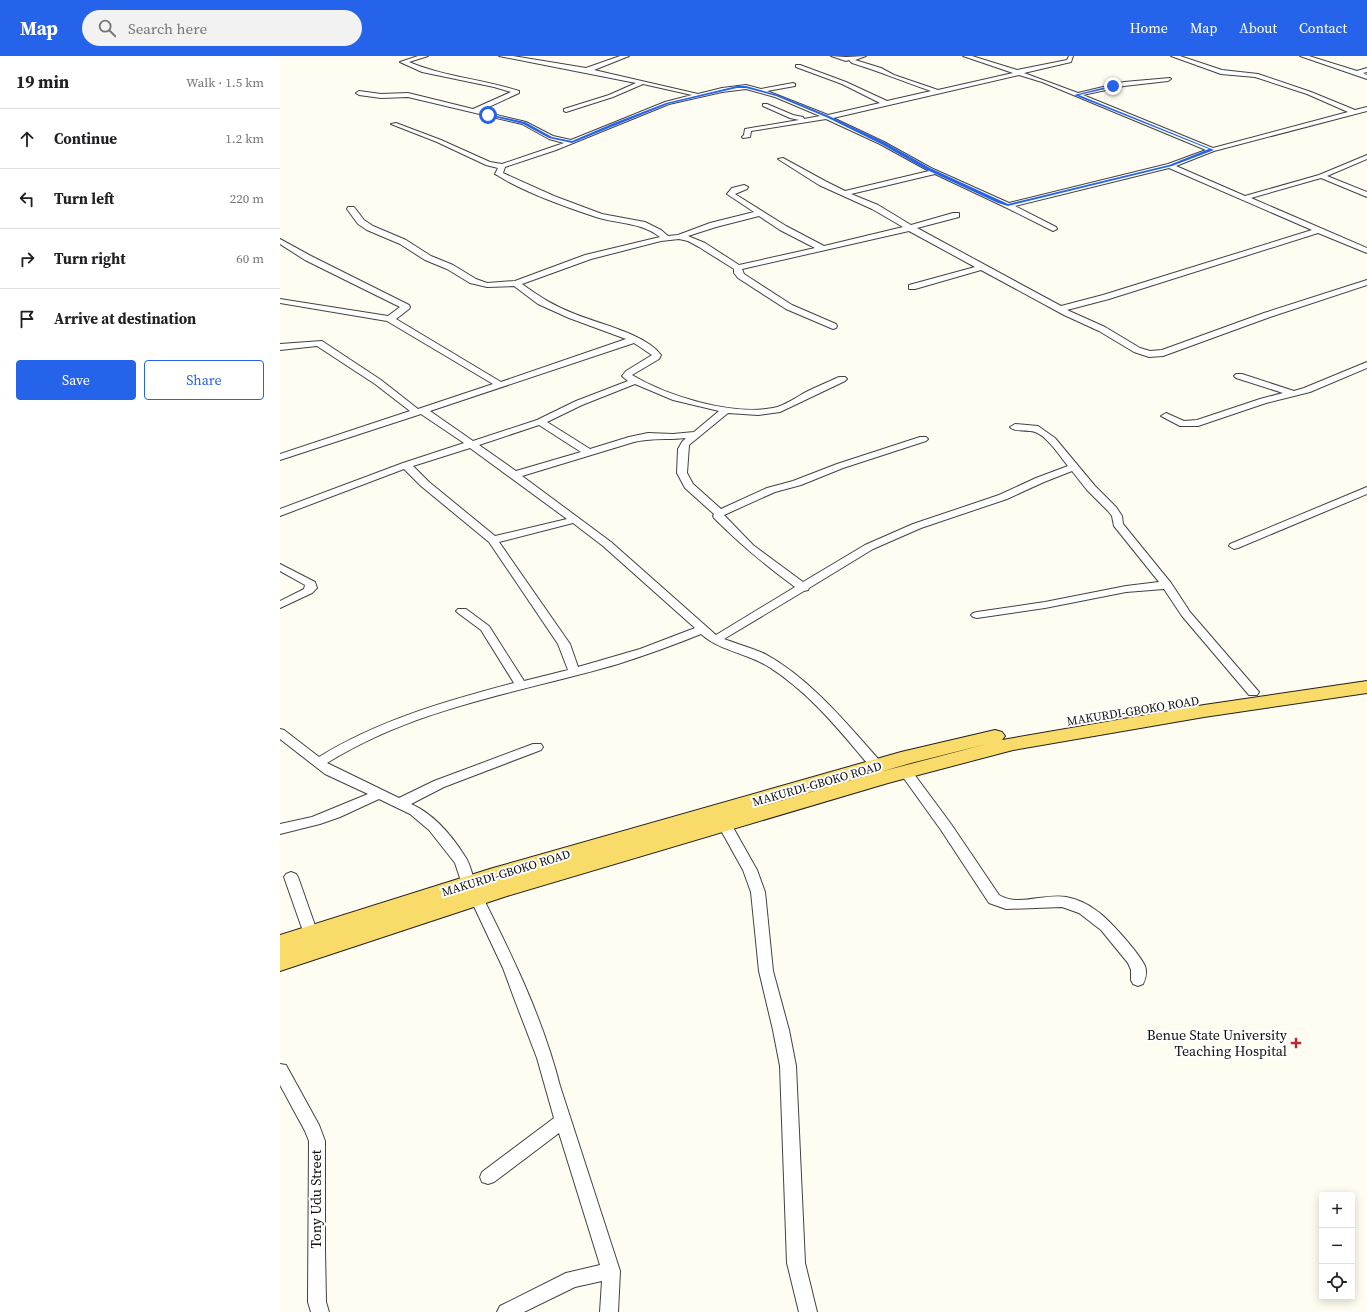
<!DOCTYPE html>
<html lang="en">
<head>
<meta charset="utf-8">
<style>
	body { margin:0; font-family:"Source Serif 4",serif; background:#f2f2f2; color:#202124 }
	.controls { position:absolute; right:12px; bottom:12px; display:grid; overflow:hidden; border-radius:4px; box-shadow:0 2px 10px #0003 }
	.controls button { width:36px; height:36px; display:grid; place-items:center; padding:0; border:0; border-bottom:1px solid #e0e0e0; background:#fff; color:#202124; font:20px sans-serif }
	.stop { position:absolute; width:12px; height:12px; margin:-9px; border:3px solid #2563eb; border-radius:50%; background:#fff }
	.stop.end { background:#2563eb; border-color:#fff; box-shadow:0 1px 4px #0008 }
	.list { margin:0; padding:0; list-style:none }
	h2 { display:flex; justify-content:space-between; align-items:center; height:52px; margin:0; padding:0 16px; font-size:17px }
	h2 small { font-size:13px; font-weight:400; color:#757577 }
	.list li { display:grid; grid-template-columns:26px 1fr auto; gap:12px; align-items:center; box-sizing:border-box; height:60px; padding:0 16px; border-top:1px solid #e0e0e0 }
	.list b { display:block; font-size:15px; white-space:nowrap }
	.list em { font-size:13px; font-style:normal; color:#757577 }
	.actions { display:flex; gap:8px; padding:12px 16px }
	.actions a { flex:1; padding:9px 0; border:1px solid #2563eb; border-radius:4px; text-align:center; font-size:14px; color:#2563eb }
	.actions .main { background:#2563eb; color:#fff }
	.icon { flex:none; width:22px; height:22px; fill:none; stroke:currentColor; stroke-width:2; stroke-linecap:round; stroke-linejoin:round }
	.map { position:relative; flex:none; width:1087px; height:1256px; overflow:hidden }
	header { display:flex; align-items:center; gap:24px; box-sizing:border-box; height:56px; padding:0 20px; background:#2563eb; color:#fff }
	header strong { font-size:19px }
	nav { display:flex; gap:22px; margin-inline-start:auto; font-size:14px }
	.search { width:280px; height:36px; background:#f2f2f2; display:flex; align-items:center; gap:10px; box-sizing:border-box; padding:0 14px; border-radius:22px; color:#757577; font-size:15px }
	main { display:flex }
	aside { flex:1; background:#fff }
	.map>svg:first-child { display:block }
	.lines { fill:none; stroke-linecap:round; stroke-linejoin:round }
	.street-casing { stroke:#424242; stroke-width:2 }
	.primary-casing { stroke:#202020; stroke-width:2 }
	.street { fill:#fff; fill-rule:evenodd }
	.primary { fill:#f8db68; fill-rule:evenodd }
	.route { fill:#2563eb }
	.poi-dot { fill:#c02727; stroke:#fff; stroke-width:1.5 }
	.labels { text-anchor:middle; stroke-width:4; stroke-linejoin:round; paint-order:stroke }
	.street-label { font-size:12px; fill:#0f0f0f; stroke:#fff }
	.near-poi-label { font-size:14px; fill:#0f0f0f; stroke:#fff; text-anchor:end }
	.near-street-label { font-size:14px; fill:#0f0f0f; stroke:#fff }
</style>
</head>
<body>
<header>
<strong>Map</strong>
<div class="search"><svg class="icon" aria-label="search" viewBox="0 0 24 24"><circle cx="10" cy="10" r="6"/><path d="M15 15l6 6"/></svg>Search here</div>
<nav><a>Home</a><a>Map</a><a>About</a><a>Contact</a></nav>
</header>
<main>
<aside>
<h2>19 min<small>Walk · 1.5 km</small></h2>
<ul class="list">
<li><svg class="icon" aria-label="ahead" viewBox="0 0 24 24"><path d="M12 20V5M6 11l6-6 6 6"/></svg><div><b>Continue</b></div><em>1.2 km</em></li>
<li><svg class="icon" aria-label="left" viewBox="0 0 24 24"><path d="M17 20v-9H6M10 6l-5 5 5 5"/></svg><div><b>Turn left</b></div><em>220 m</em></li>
<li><svg class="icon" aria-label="right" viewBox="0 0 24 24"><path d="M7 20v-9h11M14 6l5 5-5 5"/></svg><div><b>Turn right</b></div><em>60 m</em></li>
<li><svg class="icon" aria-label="arrive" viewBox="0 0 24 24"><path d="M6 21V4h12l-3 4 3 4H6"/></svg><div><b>Arrive at destination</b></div></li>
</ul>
<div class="actions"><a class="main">Save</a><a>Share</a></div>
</aside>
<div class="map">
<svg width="1087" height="1256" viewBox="0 0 1087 1256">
	<rect width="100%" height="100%" fill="#fffdf1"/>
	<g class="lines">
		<g class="street-casing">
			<path id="street" d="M138,0H148L129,6C164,21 203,23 239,35V37L200,55L246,66L273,80L291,84L385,46L412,39L363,28L333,41L286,56L284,55V53L329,39L356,27L219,0H233L306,12L340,0H349L314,14L418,38L442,32L466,29L481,33L513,27L515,28V30L487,35L548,59L600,47L562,28L516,11V9H520L566,26L607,45L651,35C624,26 599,15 572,7L569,4L566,5L551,0L566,1L586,0L575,4L601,12L614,19L658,34L733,17L683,0H692L737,14L787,4L789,0H793L791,6L744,17L798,37L844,26L890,22L891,23L888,25L844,30L803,39L933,92L1068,56L1027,38L975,21L941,18L891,0H900L942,14L978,18L1031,36L1075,54L1087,51V55L934,95L896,110L965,140L1039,119L1087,99V103L1047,120L1087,136V141L1041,122L971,142L1087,192V197L1038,177L829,243L787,254L825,271L860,292L870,295L882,294L984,257L1087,224V229L990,261L883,300L869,301L854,296L819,275L784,259L701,214L635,233H629V229L695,211L629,175L462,213L464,218L512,249L556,268L557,270L556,272L553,273L506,253L458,222L454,217V213L419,191L408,185L399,183L381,185L311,203L242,228C260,241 274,250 295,258C319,268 366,278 381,299L379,303L352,319C387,340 452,360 493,352C504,350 515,342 526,336C536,331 548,326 559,321H565L567,323L565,325L500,356L478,359L448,357L409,389L407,417L413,428L441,453L487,432L513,425L557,408L640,381H646L648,383L646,385L563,412L521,429L495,436L444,459L473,489L523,526L585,489L633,468L719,439L756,422L788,410C780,400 767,380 755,376C747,373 736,377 730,371L735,368L758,370L775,382L815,430L836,451L842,460L843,468L891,527L910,556L979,636L977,639H969L902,560L884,533L846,536L765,552L697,562L693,561L691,559L693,557L697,556L765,546L846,530L879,526L834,470L832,460L828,455L807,434L792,415L764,426L727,443L641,472L593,493L529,532L528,534L524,535L444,583C457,588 472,592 485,598C532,624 567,668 602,707L603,710L602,713L597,714L592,713C561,676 530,637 489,611C467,597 440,595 421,578C394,589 366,599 338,608C238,637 137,651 47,707L119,742L154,725L253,688H261L263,691L261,694L164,731L131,748C154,758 173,781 186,802C191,810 192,820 196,828C229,893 262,959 280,1030L340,1215L338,1256H320L322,1225L295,1231L244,1256H217L220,1250L286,1217L320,1209L279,1077L214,1126L208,1128L202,1126L200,1121L202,1116L274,1062L257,1002L234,942L223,912L190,842L182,828L175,807L149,774L130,758L99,743L60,761L40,768L0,778V768L32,761L88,738L45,718L0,683V673L4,674L39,701C99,664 166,645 234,627L201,574L178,557L176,555L178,553H186L209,570L244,625L288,614L278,588L209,486L141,430L124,413L0,460V453L123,407L184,387L141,358L0,404V398L130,355L95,328L37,290L0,294V288L42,285L101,324L138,353L213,328L107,265L0,247V243L108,260L120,251L25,204L0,188V183L31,200L129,249L130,251L129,253L116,263L221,326L346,283L289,262L258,248L234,230L207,231L190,227L167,213L145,204L120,188L87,174L78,168L67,153L68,151H74L84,164L93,170L126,184L151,200L173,209L196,223L207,227L235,225L305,199L380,181C361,166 338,168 316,161C286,151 243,136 217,119L215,118L218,112L206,109L157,86L111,68L116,67L161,84L210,106L222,108L284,87L269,83L242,68L128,41L101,42L79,39L76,37L79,35L101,38L128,37L193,53L231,36L214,31L142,16L120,6ZM739,19L762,26L926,94L888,108L729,147L651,112L604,86L553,62ZM466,33L495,41L540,60L524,63L523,61L513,59L487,48H483V50L510,62L519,64L465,73L464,79L462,81L463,82L470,81L471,75L546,63L600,88L649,115L565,135L545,125L503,102L498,103L539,129L592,153L623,171L544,190L506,170L455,138L467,133L468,131L464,129L452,132L447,138L474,156L430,167L398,179L388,180L381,174L365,166L322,158L274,140L223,117L225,111L276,94L389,48L442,36ZM889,112L1032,174L823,239L781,250L637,172L679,161V157H673L631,169L598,149L571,138L655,118L725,151L773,175L777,173L776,171L735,150ZM479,160L500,174L535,192L459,209L425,187L408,180L436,171ZM354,287L372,299L346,315L342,320L348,325L296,345L257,364L193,385L150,355ZM355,328L393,344L439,355L414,376L393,378L368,377L349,381L310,393L267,366L302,349ZM259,369L301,396L236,415L199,389ZM406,382L402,386L398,393L397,417L405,432L434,458L433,460L434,462C461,489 485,509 515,531L436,579L331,486L242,420L354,386C371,382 388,384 406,382ZM190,392L287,463L215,480L149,426L133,410ZM293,467L323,490L415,572L360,593L298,611L290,588L219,486Z
				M1020,0H1029L1077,15L1087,12V16L1083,17L1087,19V23Z
				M1087,306V312L1030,336L986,347L918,370H900L881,360L886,357L904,365L917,364L980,343L1003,337L956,322L954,320L956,318H962L1014,335L1024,332Z
				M1087,431V438L958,492L954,493L949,490L950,488Z
				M0,508L35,526L37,532L32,537L0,552V545L24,533L25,529L0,515Z
				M626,713L631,714L671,768L719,839C738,851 765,837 786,841C797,843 808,848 817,855C829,863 859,897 865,910C867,916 866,922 863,928L858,930L853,928L851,924V914L848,907L821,874L799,857L782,851L726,853L709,847L661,774L620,717L621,714Z
				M445,764L450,766L477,814L485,836L493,915L509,974L516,1010L525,1207L537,1256H519L507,1207L500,1010L493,974L479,915L471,836L463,814L438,769L440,766Z
				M11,816L16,818L18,821L38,878L36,882L31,883L26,882L24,878L4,821L6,818Z
				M0,1008L6,1009L39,1069L45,1085V1194L46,1246L49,1256H31L28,1246L29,1085L25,1075L0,1029Z"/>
		</g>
		<g class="primary-casing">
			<path id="primary" d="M1087,625V637L924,661L733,694L608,727L227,840L0,915V897L220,826L596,717L707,688L631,707L220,826L0,897V879L213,812L621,696L715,674L722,676L725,680L722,684L924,649Z"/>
		</g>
		<use href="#street" class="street"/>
		<use href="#primary" class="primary"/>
	</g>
	<path class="route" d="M834,29V31L799,39L934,94L892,110L728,150L718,147L647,114L601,88L546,61L496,40L466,32H457L388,48L292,87L269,82L243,68L206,59L208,58L245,66L272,81L292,85L334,67L386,47L457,30H466L498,39L549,60L604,86L650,112L728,148L889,109L929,93L794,39Z"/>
	<path class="poi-dot" d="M1014 981h4v4h4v4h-4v4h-4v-4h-4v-4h4z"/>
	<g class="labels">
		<g class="street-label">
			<text transform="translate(853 655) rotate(-9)" y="4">MAKURDI-GBOKO ROAD</text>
			<text transform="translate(537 728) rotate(-16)" y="4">MAKURDI-GBOKO ROAD</text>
			<text transform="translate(226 817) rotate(-17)" y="4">MAKURDI-GBOKO ROAD</text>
		</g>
		<g class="near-poi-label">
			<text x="1007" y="984">Benue State University<tspan x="1007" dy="16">Teaching Hospital</tspan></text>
		</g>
		<g class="near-street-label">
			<text transform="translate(36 1143) rotate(-90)" y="5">Tony Udu Street</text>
		</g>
	</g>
</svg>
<div class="controls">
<button>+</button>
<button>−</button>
<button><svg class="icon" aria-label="locate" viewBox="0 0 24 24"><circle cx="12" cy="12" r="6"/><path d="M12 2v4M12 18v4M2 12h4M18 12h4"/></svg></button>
</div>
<div class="stop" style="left:208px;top:59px"></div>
<div class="stop end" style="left:833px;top:30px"></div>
</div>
</main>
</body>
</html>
